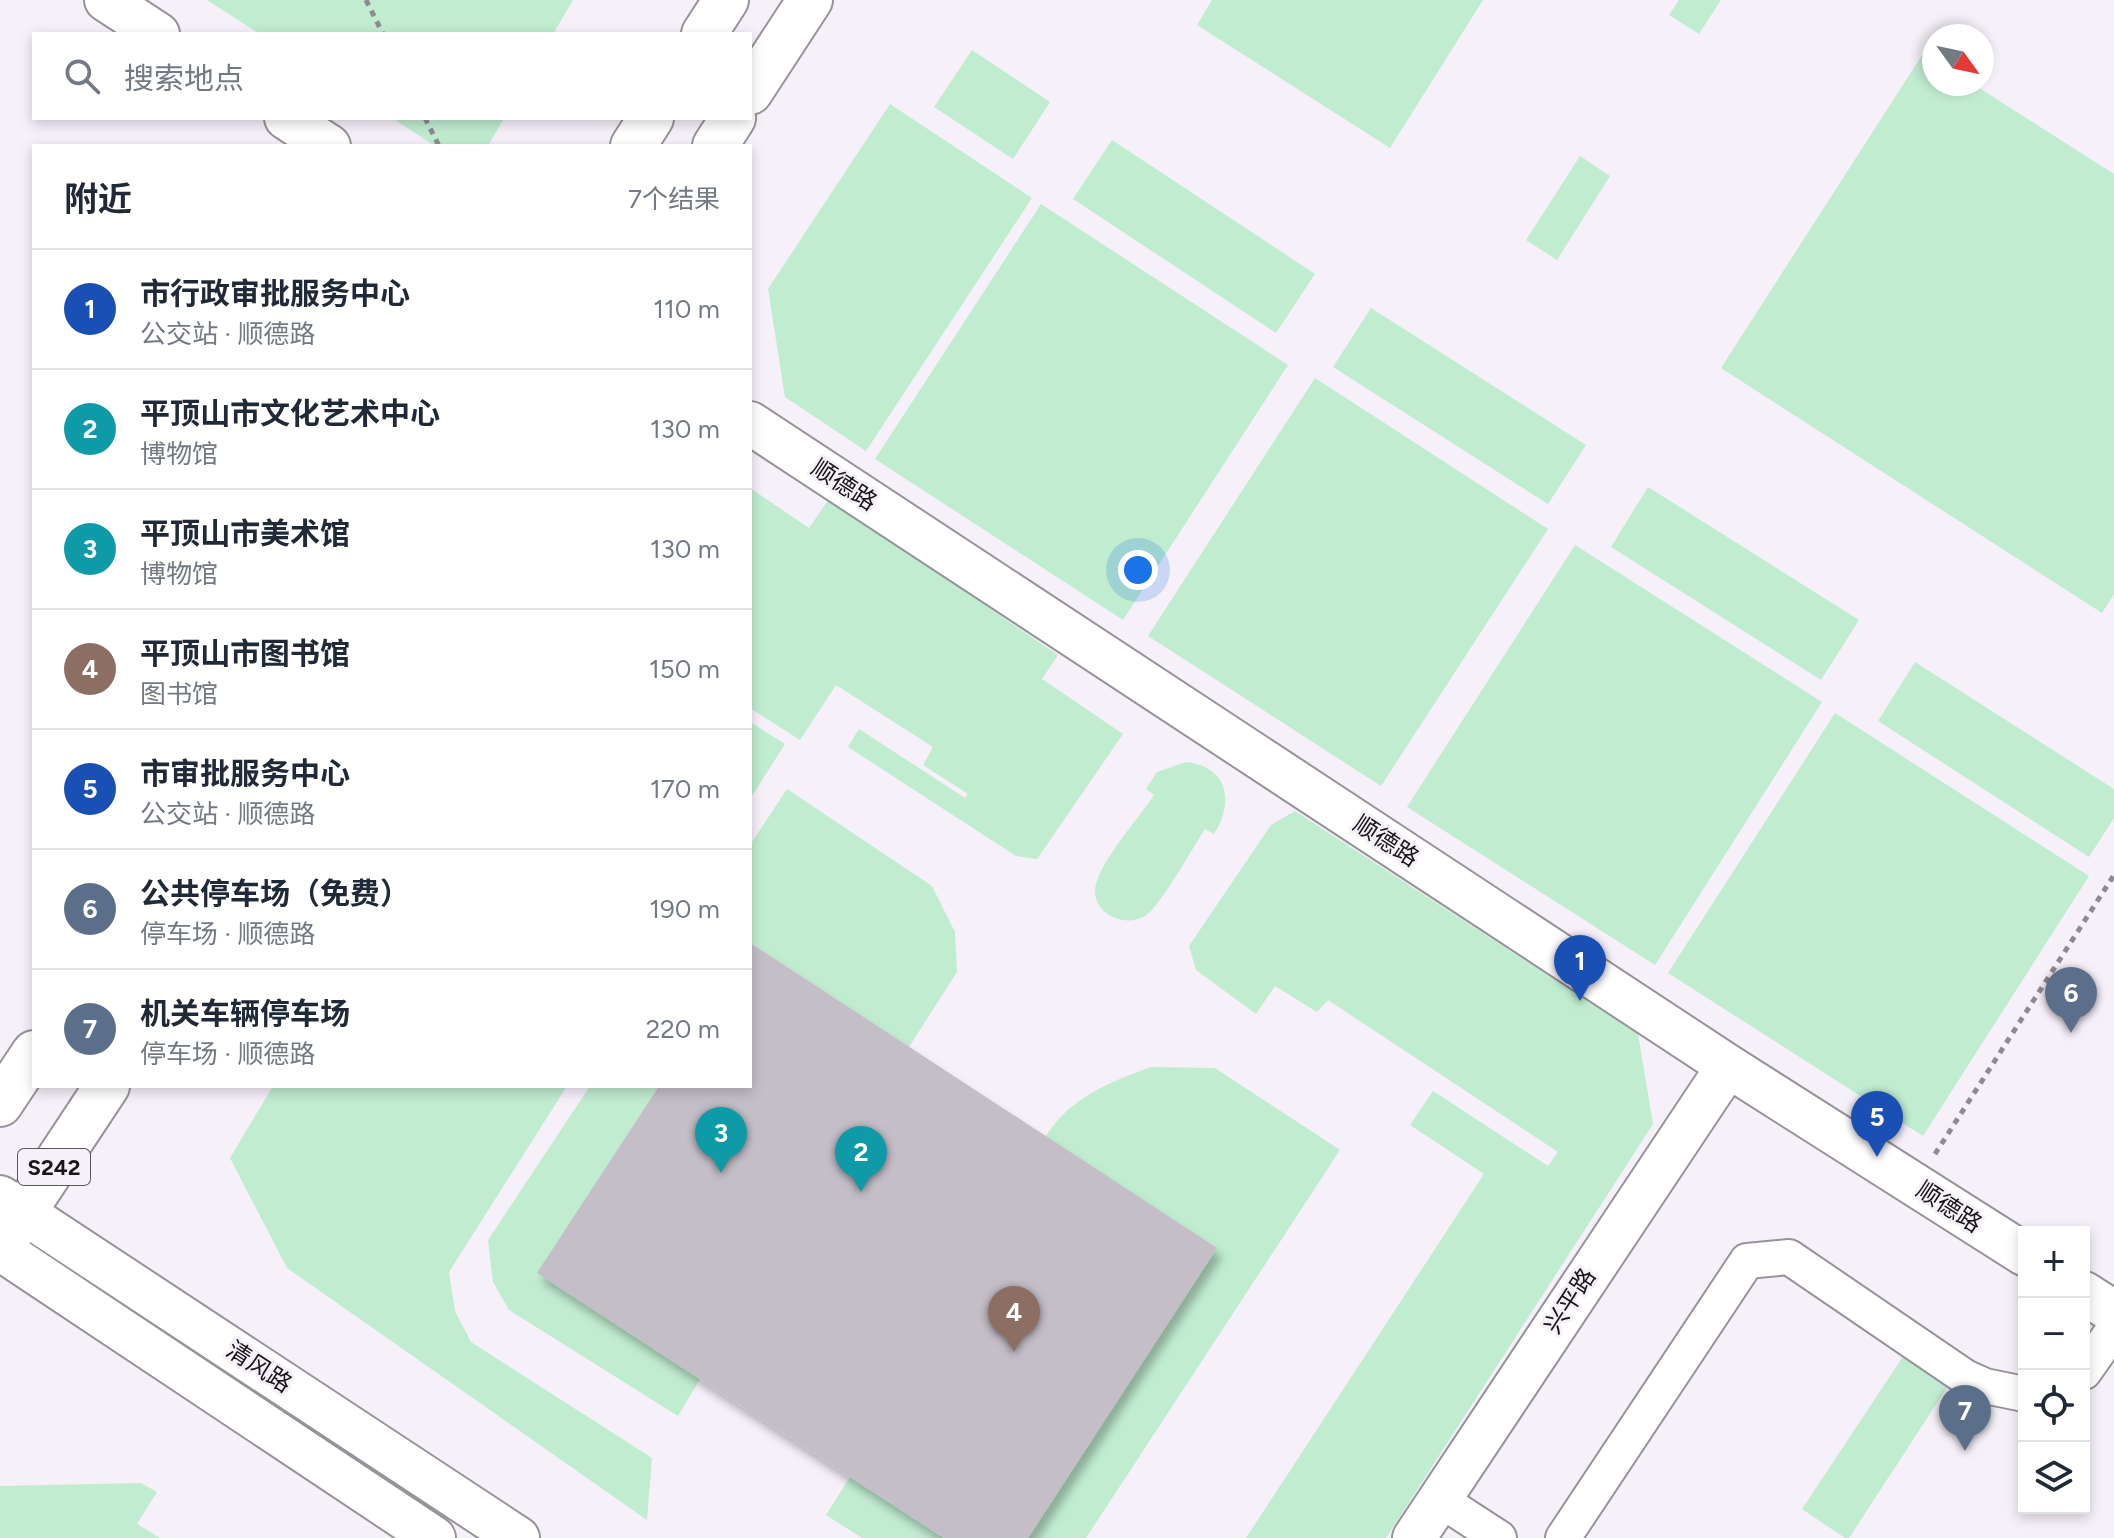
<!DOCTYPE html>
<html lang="zh">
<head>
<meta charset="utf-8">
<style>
	body { margin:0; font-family:Figtree,"Noto Sans SC",sans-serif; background:#f6f6f7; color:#1f2937 }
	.controls { position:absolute; right:24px; bottom:24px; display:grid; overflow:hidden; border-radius:0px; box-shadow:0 4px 12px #0003 }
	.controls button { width:72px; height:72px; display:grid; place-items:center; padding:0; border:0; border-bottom:2px solid #e0e1e3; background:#fff; color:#1f2937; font:40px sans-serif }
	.compass { position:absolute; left:1922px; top:24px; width:72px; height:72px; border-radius:50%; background:#fff; box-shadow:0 4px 12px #0003; rotate:123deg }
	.you { position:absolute; left:1138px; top:570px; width:28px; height:28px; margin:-20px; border:6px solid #fff; border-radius:50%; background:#1a73e8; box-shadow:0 0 0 12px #1a73e833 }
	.badge { display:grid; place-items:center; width:52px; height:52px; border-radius:50%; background:#397fb4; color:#fff; font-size:26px; font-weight:700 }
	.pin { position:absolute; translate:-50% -66px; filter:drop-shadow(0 2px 4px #0008) }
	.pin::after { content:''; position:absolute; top:42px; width:28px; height:24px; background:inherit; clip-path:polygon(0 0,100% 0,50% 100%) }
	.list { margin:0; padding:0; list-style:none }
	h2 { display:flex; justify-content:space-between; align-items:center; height:104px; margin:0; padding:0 32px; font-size:34px }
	h2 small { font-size:26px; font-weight:400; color:#747a83 }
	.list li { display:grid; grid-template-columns:52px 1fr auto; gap:24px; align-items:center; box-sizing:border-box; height:120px; padding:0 32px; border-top:2px solid #e0e1e3 }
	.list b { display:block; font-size:30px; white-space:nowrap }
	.list p { margin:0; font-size:26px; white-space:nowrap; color:#747a83 }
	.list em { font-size:26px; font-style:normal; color:#747a83 }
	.icon { flex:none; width:44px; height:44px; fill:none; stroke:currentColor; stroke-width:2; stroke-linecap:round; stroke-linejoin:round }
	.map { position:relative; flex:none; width:2114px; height:1538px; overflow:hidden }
	.search { position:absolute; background:#fff; box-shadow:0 4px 12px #0003; left:32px; top:32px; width:720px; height:88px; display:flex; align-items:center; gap:20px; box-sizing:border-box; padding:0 28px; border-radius:0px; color:#747a83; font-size:30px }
	.panel { position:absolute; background:#fff; box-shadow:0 4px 12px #0003; left:32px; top:144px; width:720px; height:944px; border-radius:0px }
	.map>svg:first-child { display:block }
	.green { fill:#c0ecd0 }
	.building { fill:#c4bec7; filter:url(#shadow) }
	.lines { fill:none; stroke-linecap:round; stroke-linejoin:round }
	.minor-casing { stroke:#98939b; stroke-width:38 }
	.tertiary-casing { stroke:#98939b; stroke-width:46 }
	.primary-casing { stroke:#98939b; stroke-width:48 }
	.path { stroke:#8e8a91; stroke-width:5; stroke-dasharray:6 6; stroke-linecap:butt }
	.minor { stroke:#fff; stroke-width:34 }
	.tertiary { stroke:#fff; stroke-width:42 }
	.primary { stroke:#fff; stroke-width:44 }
	.labels { text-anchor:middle; stroke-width:6; stroke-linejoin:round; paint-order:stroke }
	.shield { fill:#f6f0f9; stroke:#5a575c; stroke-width:2 }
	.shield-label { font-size:22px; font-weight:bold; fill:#171619 }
	.street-label { font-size:24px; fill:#171619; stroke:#f6f0f9 }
</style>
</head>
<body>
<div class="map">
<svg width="2114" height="1538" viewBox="0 0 2114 1538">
	<defs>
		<filter id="shadow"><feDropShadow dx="5" dy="9" stdDeviation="4" flood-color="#0004"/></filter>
	</defs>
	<rect width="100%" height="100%" fill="#f6f0f9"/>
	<path class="green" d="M207,0H573L553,34H260Z
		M1212,0H1483L1390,148L1197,25Z
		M1679,0H1721L1699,34L1669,15Z
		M972,50L1050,102L1013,159L934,107Z
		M1924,52L1934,59V84H1973L2114,174V594L2102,613L1721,368Z
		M890,104L1032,198L866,451L785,397L768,289Z
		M392,118H504L488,146H435Z
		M1112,140L1315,274L1276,333L1073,199Z
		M1580,156L1610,176L1557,260L1526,240Z
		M1041,204L1288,365L1123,620L875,459Z
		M1371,308L1586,445L1548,504L1333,367Z
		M1315,378L1548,529L1381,786L1148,636Z
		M1648,487L1859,620L1821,680L1611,547Z
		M750,488L809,528L829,499L1058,655L1042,679L1123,734L1037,859L1016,856L848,747L859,729L965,798L968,794L923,765L933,747L836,685L800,740L750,708Z
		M1575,545L1822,702L1655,965L1407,807Z
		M1915,662L2114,789V818L2089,857L1878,721Z
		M1835,713L2089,876L1923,1136L1668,973Z
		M750,722L785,744L750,799Z
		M1186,762C1229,767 1234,803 1214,834L1205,829C1193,847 1160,907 1145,916C1123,929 1089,912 1096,884C1103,858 1138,819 1154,795L1146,789L1157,772Z
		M787,789L932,886L955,932L957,972L909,1047L752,944L750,946V845Z
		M1295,811L1638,1034L1653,1124L1386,1538H1246L1484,1174L1410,1125L1433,1091L1548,1166L1558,1152L1328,1000L1317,1012L1275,986L1256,1014L1196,970L1189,946L1271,825Z
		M1151,1067L1215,1068L1340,1150L1086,1538H1028L1046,1136C1071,1097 1108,1083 1151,1067Z
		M273,1086H567L449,1272L455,1311L471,1342L652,1458L647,1520L287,1268L230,1158Z
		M590,1086H659L538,1273L700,1379L678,1416L509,1310L493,1282L488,1240Z
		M1904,1355L1950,1383L1849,1538H1845L1802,1509Z
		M850,1477L944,1538H862L826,1515Z
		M141,1483L157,1492L137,1524L160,1538H0V1486Z"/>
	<path class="building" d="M752,944L1217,1248L1028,1538H944L537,1273L659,1086H750Z"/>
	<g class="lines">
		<g class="minor-casing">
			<path id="minor" d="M2084,1372L2114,1329
				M1439,1499L1499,1538
				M1563,1538L1747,1261L1789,1257L1965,1377L1985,1386L2024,1394"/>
		</g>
		<g class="tertiary-casing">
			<path id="tertiary" d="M106,0L158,34
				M286,118L329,146
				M750,423L1728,1066L2024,1254
				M0,1197L518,1538
				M0,1249L434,1538
				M2084,1293L2114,1312
				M1414,1538L1728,1066"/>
		</g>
		<g class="primary-casing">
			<path id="primary" d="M704,34L726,0
				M750,92L810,0
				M633,146L651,118
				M715,146L733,118
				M0,1104L34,1053
				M0,1248L107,1086"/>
		</g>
		<path class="path" d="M366,0L383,34
			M425,118L439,146
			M1935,1154L2114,875"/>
		<use href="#minor" class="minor"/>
		<use href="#tertiary" class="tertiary"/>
		<use href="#primary" class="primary"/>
	</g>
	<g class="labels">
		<rect class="shield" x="18" y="1149" width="72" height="36" rx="6"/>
		<g class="shield-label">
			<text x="54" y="1175">S242</text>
		</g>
		<g class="street-label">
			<text transform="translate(844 485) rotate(33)" y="8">顺德路</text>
			<text transform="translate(1386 841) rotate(33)" y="8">顺德路</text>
			<text transform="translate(1949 1207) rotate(33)" y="8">顺德路</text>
			<text transform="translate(1570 1301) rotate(-57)" y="8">兴平路</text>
			<text transform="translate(259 1367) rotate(33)" y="8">清风路</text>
		</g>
	</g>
</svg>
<div class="controls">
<button>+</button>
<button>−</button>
<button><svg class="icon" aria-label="locate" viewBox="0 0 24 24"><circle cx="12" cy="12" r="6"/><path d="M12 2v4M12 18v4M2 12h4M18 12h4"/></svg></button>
<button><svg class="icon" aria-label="layers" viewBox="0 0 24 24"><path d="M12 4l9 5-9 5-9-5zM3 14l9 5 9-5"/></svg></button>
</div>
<svg class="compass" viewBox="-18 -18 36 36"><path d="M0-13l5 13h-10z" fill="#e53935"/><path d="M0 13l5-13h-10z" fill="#747a83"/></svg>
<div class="you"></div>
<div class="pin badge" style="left:1580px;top:1001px;background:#1a4fb4">1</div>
<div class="pin badge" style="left:861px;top:1192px;background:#0f9aa8">2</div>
<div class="pin badge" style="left:721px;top:1173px;background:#0f9aa8">3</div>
<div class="pin badge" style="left:1014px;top:1352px;background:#8d6e63">4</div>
<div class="pin badge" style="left:1877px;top:1157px;background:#1a4fb4">5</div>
<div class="pin badge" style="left:2071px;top:1033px;background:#5c6f8a">6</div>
<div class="pin badge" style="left:1965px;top:1451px;background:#5c6f8a">7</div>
<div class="search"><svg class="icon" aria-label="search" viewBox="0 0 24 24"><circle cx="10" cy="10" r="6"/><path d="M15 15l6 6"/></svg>搜索地点</div>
<section class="panel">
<h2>附近<small>7个结果</small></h2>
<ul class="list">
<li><span class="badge" style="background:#1a4fb4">1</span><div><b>市行政审批服务中心</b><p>公交站 · 顺德路</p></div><em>110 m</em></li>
<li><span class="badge" style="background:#0f9aa8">2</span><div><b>平顶山市文化艺术中心</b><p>博物馆</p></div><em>130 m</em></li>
<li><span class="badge" style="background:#0f9aa8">3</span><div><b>平顶山市美术馆</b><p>博物馆</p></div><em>130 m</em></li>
<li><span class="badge" style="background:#8d6e63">4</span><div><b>平顶山市图书馆</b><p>图书馆</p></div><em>150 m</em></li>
<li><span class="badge" style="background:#1a4fb4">5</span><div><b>市审批服务中心</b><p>公交站 · 顺德路</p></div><em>170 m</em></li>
<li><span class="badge" style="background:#5c6f8a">6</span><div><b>公共停车场（免费）</b><p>停车场 · 顺德路</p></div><em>190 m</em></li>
<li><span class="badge" style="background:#5c6f8a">7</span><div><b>机关车辆停车场</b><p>停车场 · 顺德路</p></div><em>220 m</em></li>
</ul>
</section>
</div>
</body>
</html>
